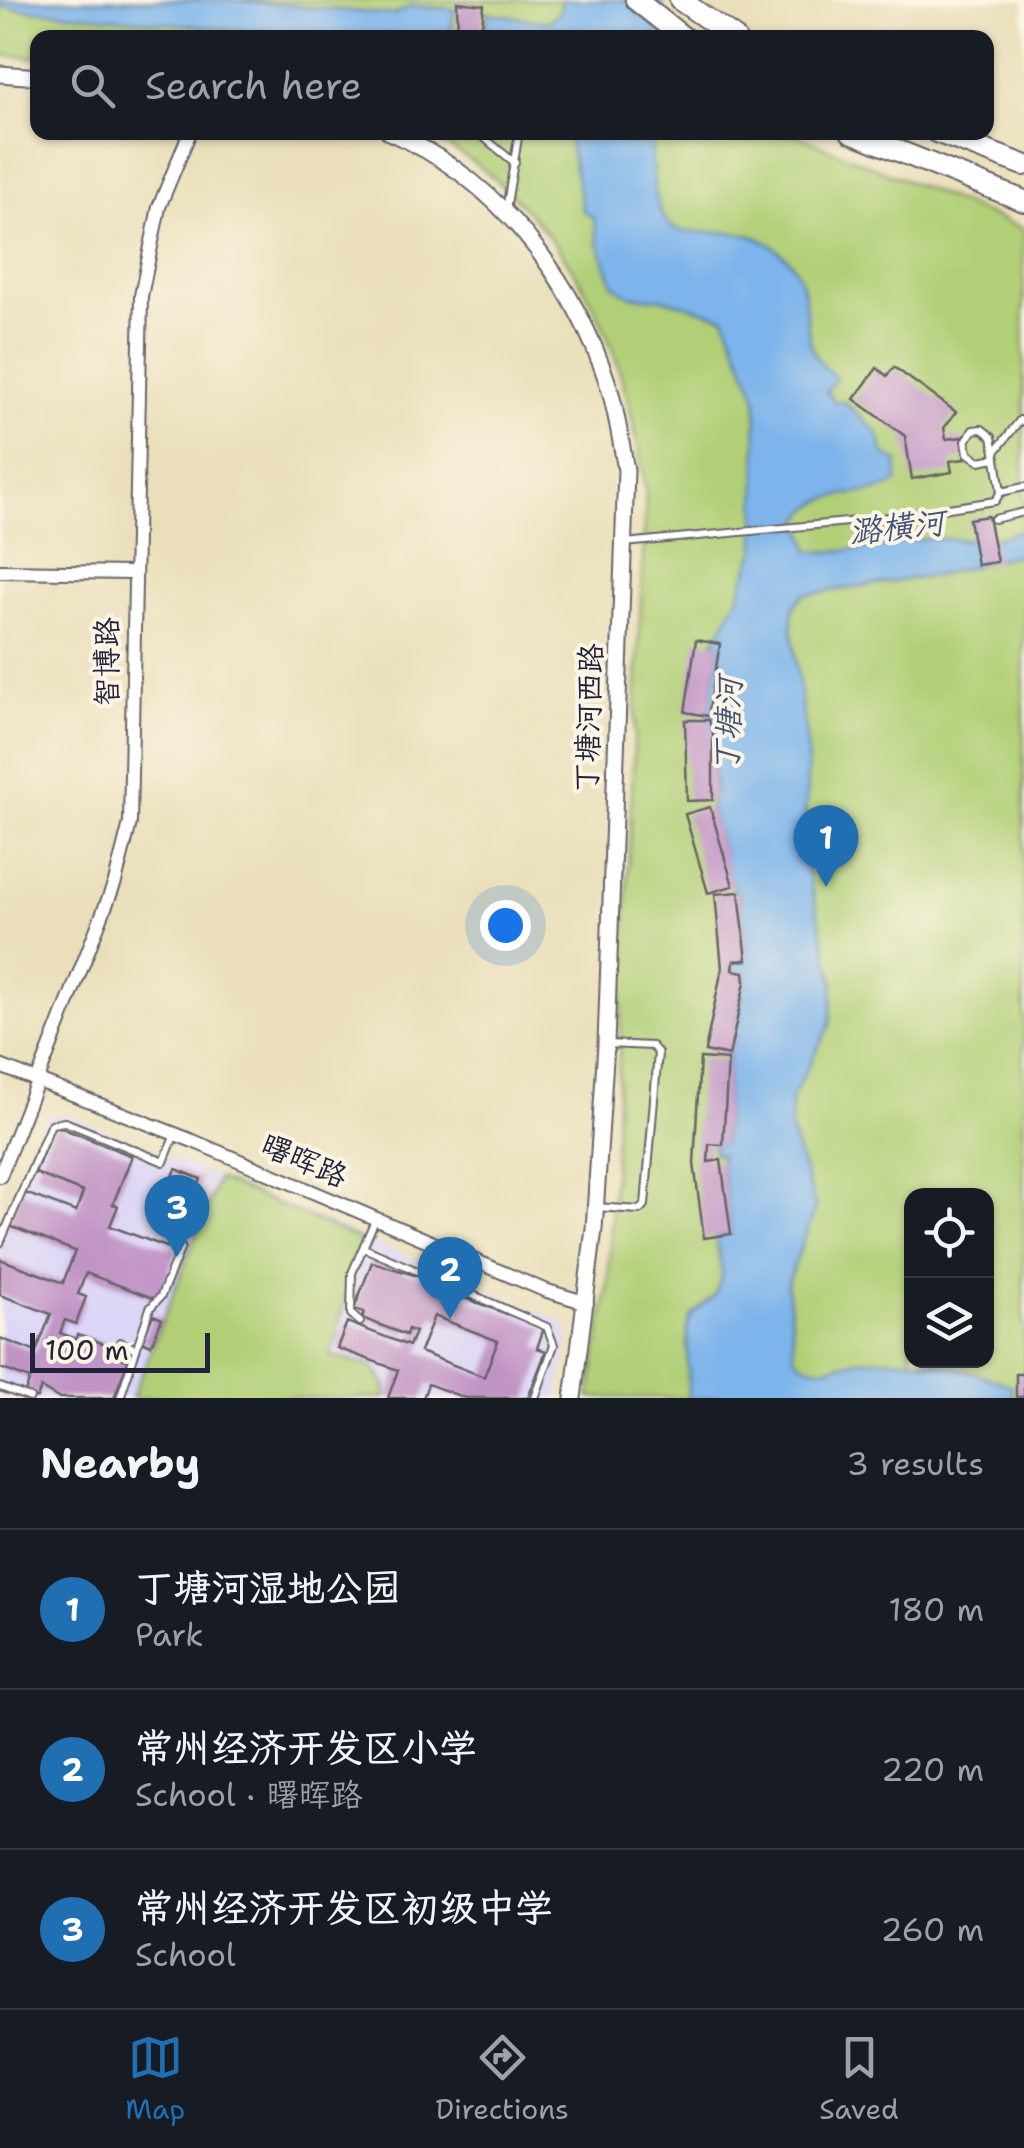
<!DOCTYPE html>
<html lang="en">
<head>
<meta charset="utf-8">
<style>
	body { margin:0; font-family:"Shantell Sans","LXGW WenKai TC",sans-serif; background:#242831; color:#f1f3f6 }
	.controls { position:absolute; right:30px; bottom:30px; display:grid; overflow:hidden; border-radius:20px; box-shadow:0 2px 8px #0004 }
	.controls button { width:90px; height:90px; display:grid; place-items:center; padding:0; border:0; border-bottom:2px solid #363941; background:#171b24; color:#f1f3f6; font:50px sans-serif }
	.scale { position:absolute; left:30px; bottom:25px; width:180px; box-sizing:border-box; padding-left:10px; border:5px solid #22223b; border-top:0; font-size:28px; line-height:35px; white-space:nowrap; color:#22223b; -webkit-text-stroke:8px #fcf5e5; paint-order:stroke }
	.you { position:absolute; left:505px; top:925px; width:35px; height:35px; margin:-25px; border:8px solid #fff; border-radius:50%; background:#1a73e8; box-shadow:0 0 0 15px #1a73e833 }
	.badge { display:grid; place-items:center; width:65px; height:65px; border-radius:50%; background:#1f6fb2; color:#fff; font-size:32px; font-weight:700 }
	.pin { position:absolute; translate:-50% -82px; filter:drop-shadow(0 2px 5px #0008) }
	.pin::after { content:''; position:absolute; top:52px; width:35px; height:30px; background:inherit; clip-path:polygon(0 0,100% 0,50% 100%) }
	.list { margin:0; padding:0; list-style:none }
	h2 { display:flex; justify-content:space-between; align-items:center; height:130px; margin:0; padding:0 40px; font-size:42px }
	h2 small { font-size:32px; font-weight:400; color:#9ea1a6 }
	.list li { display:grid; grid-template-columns:65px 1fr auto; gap:30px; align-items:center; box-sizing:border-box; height:160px; padding:0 40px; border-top:2px solid #363941 }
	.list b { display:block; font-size:38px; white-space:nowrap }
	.list p { margin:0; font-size:32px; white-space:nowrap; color:#9ea1a6 }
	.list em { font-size:32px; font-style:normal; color:#9ea1a6 }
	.icon { flex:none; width:55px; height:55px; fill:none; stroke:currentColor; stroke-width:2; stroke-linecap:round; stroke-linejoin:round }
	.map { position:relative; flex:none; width:1024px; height:1398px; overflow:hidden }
	.search { position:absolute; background:#171b24; box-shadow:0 2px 8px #0004; left:30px; right:30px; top:30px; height:110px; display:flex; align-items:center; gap:25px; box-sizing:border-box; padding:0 35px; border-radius:20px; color:#9ea1a6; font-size:38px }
	.sheet { height:610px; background:#171b24 }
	nav { display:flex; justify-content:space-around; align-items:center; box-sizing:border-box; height:140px; border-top:2px solid #363941; background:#171b24; font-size:28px; color:#9ea1a6 }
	nav a { display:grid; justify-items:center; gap:5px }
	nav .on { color:#1f6fb2 }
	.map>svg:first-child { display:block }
	.built { fill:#dbd6f7 }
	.green { fill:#b1cf76; stroke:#6a7858; stroke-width:2.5; fill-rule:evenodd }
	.water { fill:#7bb4eb; stroke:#4e6b93; stroke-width:2.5 }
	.building { fill:#c194c6; fill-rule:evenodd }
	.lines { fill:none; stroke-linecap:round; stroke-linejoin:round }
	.service-casing { stroke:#686467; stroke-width:10 }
	.minor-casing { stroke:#686467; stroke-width:16 }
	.tertiary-casing { stroke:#686467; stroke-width:19 }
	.primary-casing { stroke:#686467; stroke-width:24 }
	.service { stroke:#fff; stroke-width:6 }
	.minor { stroke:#fff; stroke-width:12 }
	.tertiary { stroke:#fff; stroke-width:15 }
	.primary { stroke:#fff; stroke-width:20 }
	.labels { text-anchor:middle; stroke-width:8; stroke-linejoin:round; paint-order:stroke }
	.street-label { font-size:30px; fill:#22223b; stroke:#fcf5e5 }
	.water-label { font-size:32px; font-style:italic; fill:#415579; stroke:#fcf5e5 }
</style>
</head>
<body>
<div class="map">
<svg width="1024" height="1398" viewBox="0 0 1024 1398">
	<rect width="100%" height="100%" fill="#fcf5e5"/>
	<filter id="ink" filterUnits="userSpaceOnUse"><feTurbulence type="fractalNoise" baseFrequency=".01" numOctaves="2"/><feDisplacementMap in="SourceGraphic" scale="20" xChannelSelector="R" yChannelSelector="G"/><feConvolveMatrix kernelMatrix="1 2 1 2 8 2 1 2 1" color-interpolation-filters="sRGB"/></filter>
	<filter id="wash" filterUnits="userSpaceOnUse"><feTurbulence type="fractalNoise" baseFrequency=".0048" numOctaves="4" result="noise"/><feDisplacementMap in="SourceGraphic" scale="40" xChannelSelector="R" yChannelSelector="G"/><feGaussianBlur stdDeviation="2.25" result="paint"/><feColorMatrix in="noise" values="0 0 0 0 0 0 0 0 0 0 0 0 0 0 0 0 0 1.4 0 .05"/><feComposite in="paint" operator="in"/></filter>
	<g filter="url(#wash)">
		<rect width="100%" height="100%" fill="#eadfba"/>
		<path class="built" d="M63,1113L559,1320L569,1334L558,1398H0V1233L49,1115Z"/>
		<path class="green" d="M0,0H593L643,37L38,38L37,58L0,55Z
			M426,133H791L1024,229V1398H589L608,1286L646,494C627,363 596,271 495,179C475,161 448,147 426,133ZM912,1196H986V1360H912Z
			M218,1179L361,1240C345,1280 345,1315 330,1355L372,1366L386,1385L385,1398H132Z"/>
		<path class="water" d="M2,0H232L394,15L411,6L454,9L451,37H309L1,7Z
			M561,0H664L656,37L485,38L488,13L548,22L560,12Z
			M567,133H652C648,302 717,187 788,259C813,284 801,326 815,355C819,363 830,371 836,378L826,392L837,403L843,401L878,433L884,454L898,462L897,483C865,501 824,484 800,520L810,551C849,554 886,542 925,539C959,537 993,546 1024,528V553L939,575L803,595L793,608L792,629L808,753L804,855L834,982L830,1025L791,1099V1132L816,1207L787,1285L795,1356C815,1377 835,1364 860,1360C914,1354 961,1366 1012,1386V1398H688L687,1328L691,1316L715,1295L722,1275L716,1236L731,1233L720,1154H714L713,1144H723L728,1060L745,982L744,973L733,970L734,961L747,959L739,892H734L710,807L715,789L708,716L720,645L714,643L737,600L756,548L757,398L725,317L665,299L631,296L614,286L598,243L594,218L583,211Z"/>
		<g id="blocks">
			<path class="building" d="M457,2L484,5L481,38H458Z
				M894,367L956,412L944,428L946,439L962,437L965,459L950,461L952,472L912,479L905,436L854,399L877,368L887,376Z
				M988,516L997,562L977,565L969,519Z
				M696,640L720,644L708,716L685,712Z
				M685,720H709L713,733V800L687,801Z
				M710,807L733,886L708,893L685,814Z
				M739,892L747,960L734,961L733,970L744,972L745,982L729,1056L705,1051L722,968L715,894Z
				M700,1058L728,1060L723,1145L709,1144L708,1162L721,1160L731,1234L704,1238L694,1164Z
				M54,1125L132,1156L113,1204L118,1206L110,1226L177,1251L158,1300L86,1273L78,1294L86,1297L76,1324L65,1320L60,1333L76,1339L77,1334L125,1351L122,1358L128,1361L114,1398H58L41,1388L37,1398H23L30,1379L0,1368V1338L36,1352L51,1314L0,1295V1259L63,1283L75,1251L7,1225L20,1191L76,1212L83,1192L35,1173Z
				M176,1169L201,1179L196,1191L171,1181Z
				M372,1262L427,1279L425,1283L544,1328L537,1348L546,1351L528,1398H465L428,1384L423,1398H388L398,1370L337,1348L347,1322L409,1346L415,1332L408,1329L406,1335L362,1318L364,1312L354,1309ZM434,1316L498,1341L484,1377L420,1352Z
				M153,1315L162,1319L151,1345L142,1341Z
				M1016,1374H1024V1397H1016Z"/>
		</g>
	</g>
	<g filter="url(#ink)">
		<use href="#blocks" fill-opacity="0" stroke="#686467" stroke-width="2.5"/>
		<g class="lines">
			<g class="service-casing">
				<path id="service" d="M477,132L515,163
					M506,210L519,132
					M995,452L992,437L982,429L973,430L966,441L968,453L979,461L996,458
					M1001,492L995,452L1020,420L1024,422
					M994,519L1024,512
					M624,543L869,520L995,501L1001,492L1024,487
					M596,1207L639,1210L645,1205L658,1053L652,1046L607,1044
					M0,1243L51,1124L65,1122L164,1162L175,1134
					M364,1248L547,1327L554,1345L535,1398
					M360,1322L351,1314L352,1273L375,1220
					M120,1342L134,1348
					M0,1387L30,1398
					M120,1398L150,1308L161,1296L181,1247"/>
			</g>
			<g class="minor-casing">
				<path id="minor" d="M0,571L132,573
					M0,1066L193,1141L544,1290L587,1303
					M0,1176L115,882L130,823L141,296L159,207L190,132"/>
			</g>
			<g class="tertiary-casing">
				<path id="tertiary" d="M0,74L38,77
					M389,132C497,177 574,279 609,387C617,414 621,443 626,470L606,1044L594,1229L573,1398"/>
			</g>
			<g class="primary-casing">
				<path id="primary" d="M636,0L684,38
					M680,0L735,38
					M851,132L1024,201
					M936,132L1024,165"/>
			</g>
			<use href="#service" class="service"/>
			<use href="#minor" class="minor"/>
			<use href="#tertiary" class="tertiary"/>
			<use href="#primary" class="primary"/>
		</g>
	</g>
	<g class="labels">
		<g class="street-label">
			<text transform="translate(107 662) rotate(-90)" y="10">智博路</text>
			<text transform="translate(589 718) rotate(-88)" y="10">丁塘河西路</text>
			<text transform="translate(304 1161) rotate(23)" y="10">曙晖路</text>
		</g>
		<g class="water-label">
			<text transform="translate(897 527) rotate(-6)" y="11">潞横河</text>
			<text transform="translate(728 725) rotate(-88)" y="11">丁塘河</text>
		</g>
	</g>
</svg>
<div class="controls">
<button><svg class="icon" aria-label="locate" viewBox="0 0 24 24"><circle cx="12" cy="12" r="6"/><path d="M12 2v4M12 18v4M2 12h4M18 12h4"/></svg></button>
<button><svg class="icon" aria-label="layers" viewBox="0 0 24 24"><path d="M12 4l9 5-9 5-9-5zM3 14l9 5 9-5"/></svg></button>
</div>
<div class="scale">100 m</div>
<div class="you"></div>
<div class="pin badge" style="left:826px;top:887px">1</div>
<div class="pin badge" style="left:450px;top:1319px">2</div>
<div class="pin badge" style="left:177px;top:1257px">3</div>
<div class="search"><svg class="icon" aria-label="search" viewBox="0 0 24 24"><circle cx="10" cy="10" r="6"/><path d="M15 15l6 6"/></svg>Search here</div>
</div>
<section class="sheet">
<h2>Nearby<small>3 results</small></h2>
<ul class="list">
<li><span class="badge">1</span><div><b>丁塘河湿地公园</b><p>Park</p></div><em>180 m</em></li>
<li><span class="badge">2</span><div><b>常州经济开发区小学</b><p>School · 曙晖路</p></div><em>220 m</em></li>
<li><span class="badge">3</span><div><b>常州经济开发区初级中学</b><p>School</p></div><em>260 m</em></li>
</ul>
</section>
<nav>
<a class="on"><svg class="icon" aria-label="map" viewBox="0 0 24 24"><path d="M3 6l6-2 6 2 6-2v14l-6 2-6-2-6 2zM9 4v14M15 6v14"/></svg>Map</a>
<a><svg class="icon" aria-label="directions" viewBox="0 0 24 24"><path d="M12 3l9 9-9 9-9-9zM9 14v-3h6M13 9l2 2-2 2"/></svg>Directions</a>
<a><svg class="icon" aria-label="saved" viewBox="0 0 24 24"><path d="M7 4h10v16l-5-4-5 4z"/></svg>Saved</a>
</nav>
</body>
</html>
